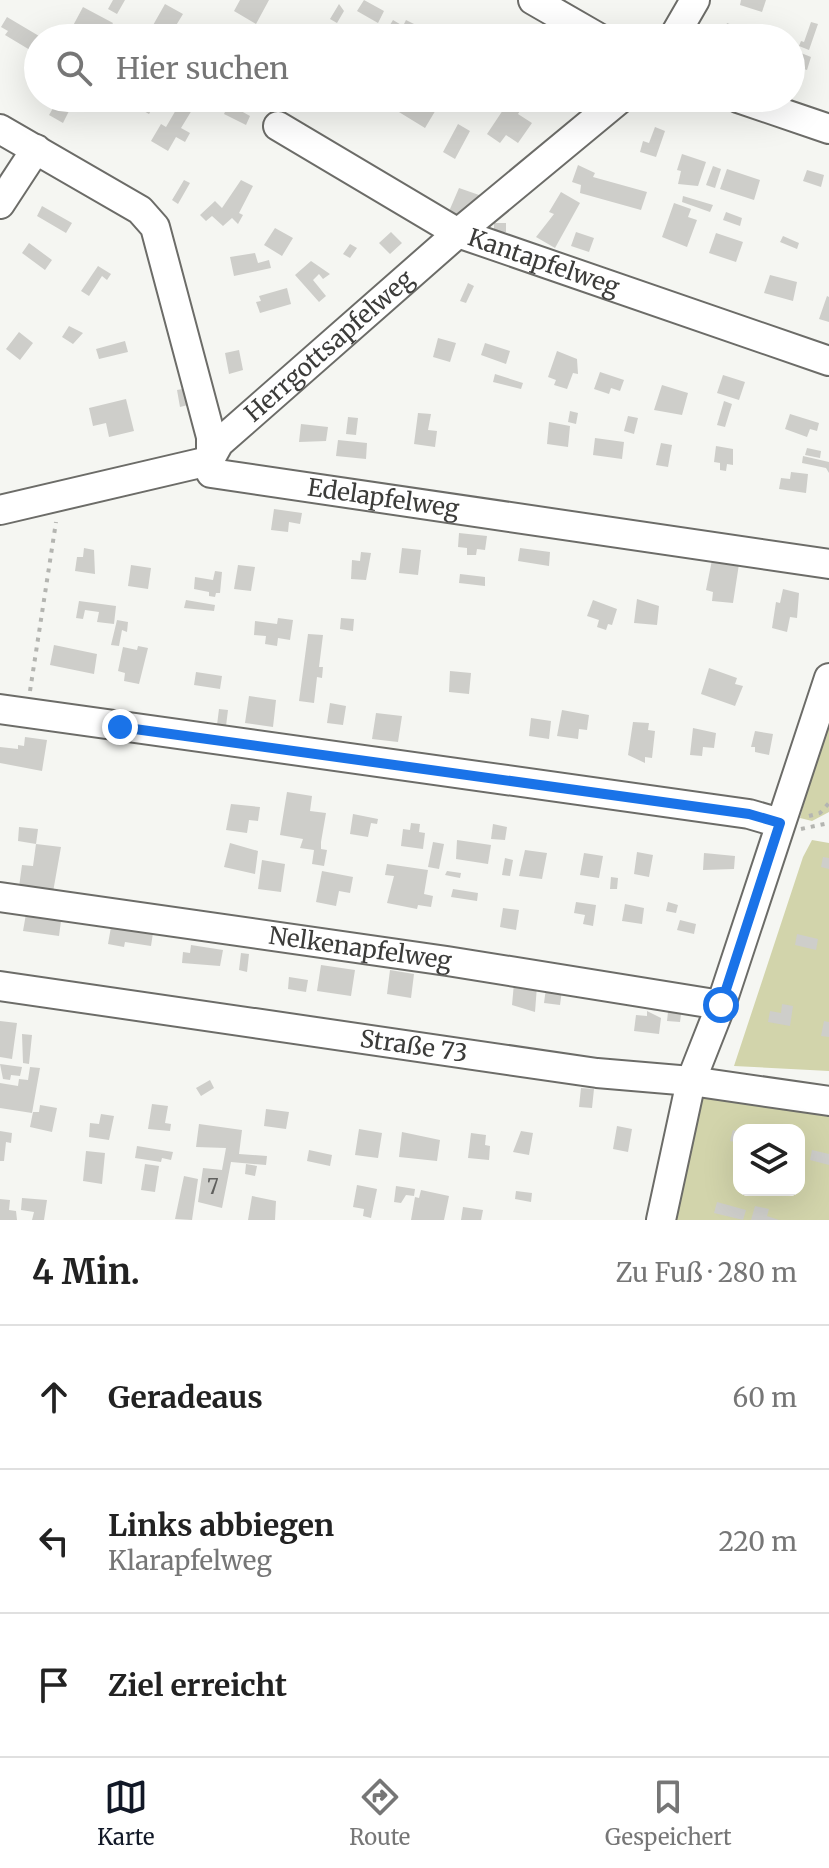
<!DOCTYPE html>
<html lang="de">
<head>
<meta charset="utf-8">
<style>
	body { margin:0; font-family:Merriweather,serif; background:#f2f2f2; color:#222 }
	.controls { position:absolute; right:24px; bottom:24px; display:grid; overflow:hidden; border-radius:16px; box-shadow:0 8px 32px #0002 }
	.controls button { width:72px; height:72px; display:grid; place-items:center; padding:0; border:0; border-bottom:2px solid #e0e0e0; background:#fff; color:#222; font:40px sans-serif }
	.stop { position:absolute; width:24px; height:24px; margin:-18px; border:6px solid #1a73e8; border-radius:50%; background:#fff }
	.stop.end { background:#1a73e8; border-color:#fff; box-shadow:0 2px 8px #0008 }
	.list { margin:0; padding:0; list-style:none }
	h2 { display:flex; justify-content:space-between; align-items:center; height:104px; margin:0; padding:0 32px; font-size:34px }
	h2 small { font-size:26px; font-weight:400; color:#767676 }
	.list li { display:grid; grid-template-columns:52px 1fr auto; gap:24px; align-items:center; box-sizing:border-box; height:144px; padding:0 32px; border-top:2px solid #e0e0e0 }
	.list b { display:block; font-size:30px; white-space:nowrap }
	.list p { margin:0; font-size:26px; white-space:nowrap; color:#767676 }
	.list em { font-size:26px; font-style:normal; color:#767676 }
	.icon { flex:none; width:44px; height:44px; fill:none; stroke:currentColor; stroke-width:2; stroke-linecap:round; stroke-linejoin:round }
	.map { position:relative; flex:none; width:829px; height:1220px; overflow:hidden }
	.search { position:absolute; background:#fff; box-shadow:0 8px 32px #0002; left:24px; right:24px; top:24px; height:88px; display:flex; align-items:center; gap:20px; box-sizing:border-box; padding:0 28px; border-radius:44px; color:#767676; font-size:30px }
	.sheet { height:536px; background:#fff }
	nav { display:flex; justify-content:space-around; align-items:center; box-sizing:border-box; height:112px; border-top:2px solid #e0e0e0; background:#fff; font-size:22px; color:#767676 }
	nav a { display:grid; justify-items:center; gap:4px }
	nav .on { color:#111827 }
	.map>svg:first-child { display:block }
	.green { fill:#d2d4ab; fill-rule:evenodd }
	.building { fill:#cececa }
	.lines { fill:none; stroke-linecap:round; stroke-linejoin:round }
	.minor-casing { stroke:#6c6c68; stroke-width:32 }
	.path { stroke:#b4b5b1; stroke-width:4; stroke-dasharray:4 6; stroke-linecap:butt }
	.minor { stroke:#fff; stroke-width:28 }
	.route { stroke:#1a73e8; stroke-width:10 }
	.labels { text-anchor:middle; stroke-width:7; stroke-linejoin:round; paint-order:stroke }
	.number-label { font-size:20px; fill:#60605e }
	.street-label { font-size:24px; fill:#3c3c3a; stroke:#f5f6f2 }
</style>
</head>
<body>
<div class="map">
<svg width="829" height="1220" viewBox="0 0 829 1220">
	<rect width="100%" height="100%" fill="#f5f6f2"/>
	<path class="green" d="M829,709V812L812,821L800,818Z
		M812,840L829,843V1071L734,1066L803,857Z
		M700,1086L829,1109V1220H672ZM739,1130H799V1190H739Z"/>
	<path class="building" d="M113,0H125L117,14L108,9Z
		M240,0H269L256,24L234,11Z
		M364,0L384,11L378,23L357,11Z
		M741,0H766L762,12L740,5Z
		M165,4L183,14L169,37L152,27Z
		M339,4L344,11L337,23L330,19Z
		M83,7L113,23L104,38L68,35Z
		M7,17L39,36L30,50L5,35L8,31L1,27Z
		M393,20L403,26L406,20L414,24L411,31L417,34L414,38H382Z
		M811,22L818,24L809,50L799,46L801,41L804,42Z
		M727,23L758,35L756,38H722Z
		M791,49L811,57L807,70L791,65Z
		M59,98L72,105L63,123L49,115Z
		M137,98H158L149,114L133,105Z
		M401,98H443L425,128L394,109Z
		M511,98L523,106L518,114L532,123L518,143L506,135L500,143L487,134Z
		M230,101L236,104L234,107L250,116L246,125L224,114Z
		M180,103L192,110L181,128L190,133L185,142L176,137L168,151L151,141L161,124L166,127Z
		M458,124L470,131L455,159L443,152Z
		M655,127L665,131L656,157L640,152L643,141L649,143Z
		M682,154L706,162L698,186L678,184L681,171L677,170Z
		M578,165L595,173L593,177L647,192L641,210L580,193L581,185L572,182Z
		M713,166L721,169L715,188L706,185Z
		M727,169L760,180L754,200L720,189Z
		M807,170L824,175L821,187L803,181Z
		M184,180L190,183L178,204L172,200Z
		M241,180L253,186L239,213L243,215L238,224L232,218L223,226L212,216L206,221L200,215L215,201L222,208Z
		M459,188L482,196L475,207L470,203L462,222L447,216Z
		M561,192L580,203L555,248L536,237L554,214L549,212Z
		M683,196L713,205L710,212L682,202Z
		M674,203L691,209L688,217L697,220L687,247L662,237Z
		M42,206L72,223L66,233L37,216Z
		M726,212L742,218L740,226L723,220Z
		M494,223H506V232H494Z
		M275,228L293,238L282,256L264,245Z
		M391,232L402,243L390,254L379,243Z
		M576,232L594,238L589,252L571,246Z
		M716,233L743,242L736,262L709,253Z
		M783,236L799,243L797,249L780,242Z
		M29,243L52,260L45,270L22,253Z
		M350,244L357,248L350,258L343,254Z
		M255,253L258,263L269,260L271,268L234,276L230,257Z
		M311,261L330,274L323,279L319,274L313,280L326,296L319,302L295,275Z
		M98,266L111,274L107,280L102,276L89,296L81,291Z
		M770,275L797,282L793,301L764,293Z
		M468,283L474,286L466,303L460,301Z
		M287,288L291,304L260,313L256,302L261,301L259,296Z
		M827,296L829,297V322L819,319Z
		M69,326L83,333L73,344L62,337Z
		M19,332L33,343L20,360L6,349Z
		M438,338L456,343L450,362L433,357Z
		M125,341L128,352L99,359L96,349Z
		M485,343L510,351L506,364L481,355Z
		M239,350L243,370L229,374L225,353Z
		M557,351L577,359L578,374L573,373L567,389L554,385L556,380L548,377Z
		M600,372L624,380L620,391L611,388L609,394L594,389Z
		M495,374L523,383L521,389L493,382Z
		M723,375L745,382L739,400L717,393Z
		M662,385L688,393L682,415L654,410Z
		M188,388L192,404L180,407L177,390Z
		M126,399L134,431L109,437L106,423L93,426L89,408Z
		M724,401L732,404L725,427L717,425Z
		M570,411L578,413L576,424L568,422Z
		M418,413L431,414L428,430L437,431L435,447L414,444Z
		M790,414L819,423L817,431L810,429L807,437L785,429Z
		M628,416L638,418L634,434L624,431Z
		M348,417L358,418L356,435L346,434Z
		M549,422L570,426L568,447L547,444Z
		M301,424L328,427L326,441L299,442Z
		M595,438L624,442L622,459L593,455Z
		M338,440L367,443L366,459L336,456Z
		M661,443L672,445L668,467L656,465Z
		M716,446L733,449V465L727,464L726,471L720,470V463L714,462Z
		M807,448L821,451L820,458L805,455Z
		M803,456L829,462V473L826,468L802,463Z
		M791,472L808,474L806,493L779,489L781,478L790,479Z
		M274,509L302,513L300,524L289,522L288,532L271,530Z
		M459,533L487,536L485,550L477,549L476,555H467V548L458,547Z
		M84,548L94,550L95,574L75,571L77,557H83Z
		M402,548L421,550L418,575L399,573Z
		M520,548L550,552L549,566L518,561Z
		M361,552L371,553L366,580L351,579L352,560L360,561Z
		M712,560L739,564L733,603L712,601L713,592L706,590Z
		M131,565L151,568L148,589L128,586Z
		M238,565L255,567L251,591L234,589Z
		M215,571L222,572L220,593H216L215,597L209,596V592L194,589L195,577L213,580Z
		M460,574L485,577V586L459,583Z
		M783,589L799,593L797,618L790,617L787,632L772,628L776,602L780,603Z
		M637,599L659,606L657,625L634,623Z
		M186,600L215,605L214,611L184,608Z
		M593,600L617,609L612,625L608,624L606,630L597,627L599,620L587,616Z
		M79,601L116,606L114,624L97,622L99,612L85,610L83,619L76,618Z
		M278,618L293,620L290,640L278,638L277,646L265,644L266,636L254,635L255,621L277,624Z
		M341,618L354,619L353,631L340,629Z
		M117,620L128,622L127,632L122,630L119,646L111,645Z
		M308,634L323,635L319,667H323L322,678L317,677L314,703L299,701Z
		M54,645L97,654L94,674L50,665Z
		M138,646L148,648L139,684L124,681L125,673L118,671L123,647L137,650Z
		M709,668L737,678L735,684L743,686L735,706L701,694Z
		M450,671L471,673L469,694L449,692Z
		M196,672L222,676L220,689L194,685Z
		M249,696L276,700L273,727L245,723Z
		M330,703L346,706L343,725L327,723Z
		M219,709L228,710L226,726L217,725Z
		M562,710L589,715L587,730L579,729L578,739L557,736Z
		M376,713L402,716L398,742L372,739Z
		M531,718L551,721L549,739L529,736Z
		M633,722L649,723L648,730L655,731L652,758L645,757V763L628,755Z
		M693,728L716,733L714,748L703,747L702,756L690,755Z
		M755,731L773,734L769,755L755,752V747H751Z
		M25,737L47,740L42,771L0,763V747L18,749V745L24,746Z
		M287,792L312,796L310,811L326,813L321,842V849L327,850L324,866L312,864L314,850L300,848L303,839L280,835Z
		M231,804L260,807L258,821L249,820L247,833L226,830Z
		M353,814L378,819L377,824L371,823L368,837L350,834Z
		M411,823L420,824L419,832L425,833L423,849L401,846L403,829L410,830Z
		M493,824L507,827L505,840L491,839Z
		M19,827L38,829L36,844L61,847L53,892L19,887L22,865L33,866L36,844L18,841Z
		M457,840L491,845L488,864L456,859Z
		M433,842L444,844L439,869L428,867Z
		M230,843L258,851L255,874L224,867Z
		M525,850L547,853L542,879L519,876Z
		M637,852L653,855L649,877L634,874Z
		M584,853L603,856L599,878L580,875Z
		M704,853L735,856L734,869L703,870Z
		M823,857L829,858V869L821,867Z
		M505,858L513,860L510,876L502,875Z
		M262,860L285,864L281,892L258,889Z
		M387,864L428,870L424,894L433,896L431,907L418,905L417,909L387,903L394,876L385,875Z
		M322,871L353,877L350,893L339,891L336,906L316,902Z
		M447,871L461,873L460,878L445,875Z
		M611,877L618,878L617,889H610Z
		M453,889L478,893L477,901L451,897Z
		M576,902L596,905L593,926L583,924L585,915L574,913Z
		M668,902L678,905L676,913L666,911Z
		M625,904L644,908L642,924L622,921Z
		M503,908L519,910L516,930L500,927Z
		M26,914L61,921L59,936L23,931Z
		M680,920L696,924L694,934L677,930Z
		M124,925L153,933L151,946L125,942L124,947L108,944L111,927L123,929Z
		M797,934L818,939L816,950L795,945Z
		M191,945L223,950L220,966L182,963L183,952L190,953Z
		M241,953L249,954L247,972L239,970Z
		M321,965L355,970L351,996L317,991Z
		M390,970L414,974L411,998L387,994Z
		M289,977L308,980L306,992L288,989Z
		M514,983L537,986L535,1012L512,1005Z
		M546,988L562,990L560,1005L544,1003Z
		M782,1004L793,1006L790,1026L768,1022L770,1011L781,1013Z
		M647,1011L661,1018L659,1034L634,1031L636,1015L647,1016Z
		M668,1012L681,1014L680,1022L667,1021Z
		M0,1021L17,1023L12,1059L0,1057Z
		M824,1021L829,1022V1037L821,1036Z
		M22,1034L32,1035L29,1064L23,1063Z
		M0,1064L22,1067L20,1076L11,1075L10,1080L3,1079Z
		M30,1067L40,1068L32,1113L0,1108V1083L18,1086L19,1079L28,1080Z
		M210,1080L214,1088L201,1096L196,1088Z
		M581,1088L594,1089L592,1108L579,1107Z
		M152,1104L168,1106L165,1123L171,1124L170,1131L148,1129Z
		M40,1105L57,1108L52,1132L30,1127L33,1112H39Z
		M266,1109L289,1112L286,1129L264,1126Z
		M101,1114L114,1116L109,1140L89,1137L90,1123L99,1124Z
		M199,1124L242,1130L239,1154L267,1156L266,1165L231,1162L222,1208L198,1202L203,1168L222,1170L226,1148L196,1147Z
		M617,1126L632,1129L628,1152L613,1149Z
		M359,1129L382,1133L378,1158L355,1155Z
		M733,1130L739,1132V1143L730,1141Z
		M0,1131L12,1133L11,1143L6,1142L4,1161H0Z
		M521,1131L533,1133L529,1155L513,1152Z
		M402,1132L440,1140L437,1161L399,1157Z
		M471,1133L486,1135L485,1145L490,1146L489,1160L468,1158Z
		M137,1146L173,1152L171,1160L162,1158L161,1162L135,1158Z
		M309,1150L332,1155L330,1166L307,1161Z
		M812,1150L829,1154V1165L810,1160Z
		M86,1151L105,1153L102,1184L83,1181Z
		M145,1164L159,1166L155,1192L141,1190Z
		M246,1164L257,1166L255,1176L245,1174Z
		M184,1176L198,1179L192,1220L175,1219Z
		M357,1185L377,1189L371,1218L363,1216L364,1209L353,1207Z
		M396,1186L415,1189L414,1196L406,1195L401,1203L394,1202Z
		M421,1190L449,1196L444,1220H411L415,1197L419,1198Z
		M516,1191L532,1193L531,1202L515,1199Z
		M252,1196L276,1201L275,1220H248Z
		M22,1198L47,1200L44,1220H32L34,1212L21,1210Z
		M0,1199L10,1200L9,1210L16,1211L17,1220H0Z
		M717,1202L746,1210L743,1220L714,1213Z
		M755,1206L769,1209L767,1216L779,1220H751Z
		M463,1207L483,1210L481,1220H461Z"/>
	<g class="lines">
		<g class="minor-casing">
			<g id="minor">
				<path d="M533,0L599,38"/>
				<path d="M673,38L695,0"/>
				<path d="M738,98L829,129"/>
				<path id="s1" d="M278,126L458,233L829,361"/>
				<path id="s2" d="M0,129L140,210L155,227L211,437V473L829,564"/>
				<path d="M0,204L36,149"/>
				<path id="s3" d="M0,510L209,461L219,443L458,233L621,98"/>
				<path d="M0,709L749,814L780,823"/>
				<path id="s4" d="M0,897L447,961L721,1005"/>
				<path id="s5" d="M0,986L597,1073L691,1081L829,1101"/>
				<path d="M661,1220L691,1081L721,1005L829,678"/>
			</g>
		</g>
		<path class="path" d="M30,691L56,522
			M809,816L820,813L829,803
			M801,829L829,823"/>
		<use href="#minor" class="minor"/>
	</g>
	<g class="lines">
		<path class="route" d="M120,727L749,814L780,823L721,1005"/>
	</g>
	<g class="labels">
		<g class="number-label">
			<text x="213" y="1194">7</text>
		</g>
		<g class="street-label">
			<text dy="8" stroke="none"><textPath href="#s1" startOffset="300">Kantapfelweg</textPath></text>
			<text dy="8" stroke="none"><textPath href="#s3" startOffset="382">Herrgottsapfelweg</textPath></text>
			<text dy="8" stroke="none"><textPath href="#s2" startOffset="612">Edelapfelweg</textPath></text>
			<text dy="8" stroke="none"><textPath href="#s4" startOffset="364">Nelkenapfelweg</textPath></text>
			<text dy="8" stroke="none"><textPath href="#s5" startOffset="418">Straße 73</textPath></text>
		</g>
	</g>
</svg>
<div class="controls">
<button><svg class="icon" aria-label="layers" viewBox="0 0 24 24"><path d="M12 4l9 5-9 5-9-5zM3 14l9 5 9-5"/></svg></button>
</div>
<div class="stop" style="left:721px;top:1005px"></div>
<div class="stop end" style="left:120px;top:727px"></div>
<div class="search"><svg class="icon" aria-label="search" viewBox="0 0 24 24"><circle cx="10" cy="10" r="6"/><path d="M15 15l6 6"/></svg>Hier suchen</div>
</div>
<section class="sheet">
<h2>4 Min.<small>Zu Fuß · 280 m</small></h2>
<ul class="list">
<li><svg class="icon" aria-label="ahead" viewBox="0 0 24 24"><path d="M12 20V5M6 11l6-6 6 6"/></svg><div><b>Geradeaus</b></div><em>60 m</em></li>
<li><svg class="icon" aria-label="left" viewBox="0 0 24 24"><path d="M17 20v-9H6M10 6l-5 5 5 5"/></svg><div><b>Links abbiegen</b><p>Klarapfelweg</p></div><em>220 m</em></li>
<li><svg class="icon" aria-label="arrive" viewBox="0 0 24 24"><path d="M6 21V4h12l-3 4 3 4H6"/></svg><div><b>Ziel erreicht</b></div></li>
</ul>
</section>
<nav>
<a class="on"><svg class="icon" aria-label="map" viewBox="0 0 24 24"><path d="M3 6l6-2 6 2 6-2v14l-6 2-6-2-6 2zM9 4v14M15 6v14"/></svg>Karte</a>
<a><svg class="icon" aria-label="directions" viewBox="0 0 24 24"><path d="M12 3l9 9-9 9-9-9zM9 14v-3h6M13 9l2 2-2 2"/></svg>Route</a>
<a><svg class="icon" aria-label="saved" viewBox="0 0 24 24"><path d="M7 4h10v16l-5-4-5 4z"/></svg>Gespeichert</a>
</nav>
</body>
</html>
